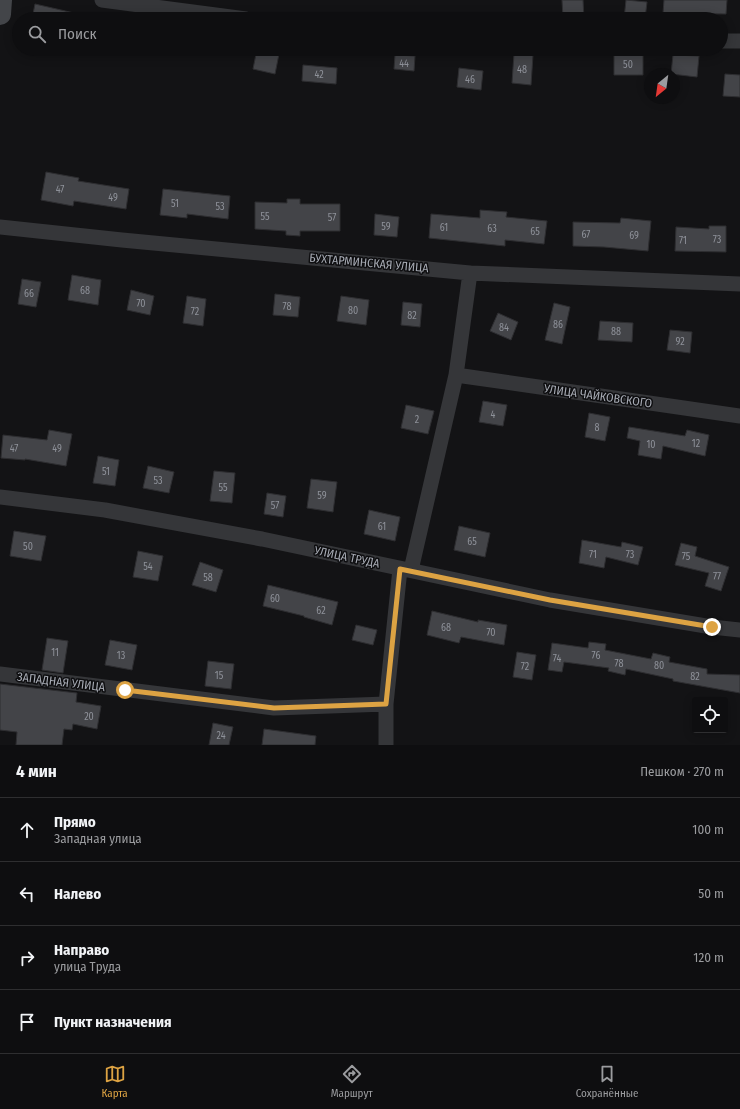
<!DOCTYPE html>
<html lang="ru">
<head>
<meta charset="utf-8">
<style>
	body { margin:0; font-family:"Fira Sans Condensed",sans-serif; background:#1c1c1e; color:#f1f3f6 }
	.controls { position:absolute; right:12px; bottom:12px; display:grid; overflow:hidden; border-radius:4px; box-shadow:0 2px 10px #0003 }
	.controls button { width:36px; height:36px; display:grid; place-items:center; padding:0; border:0; border-bottom:1px solid #2e2e30; background:#0e0e10; color:#f1f3f6; font:20px sans-serif }
	.compass { position:absolute; left:644px; top:68px; width:36px; height:36px; border-radius:50%; background:#0e0e10; box-shadow:0 2px 10px #0003; rotate:209deg }
	.stop { position:absolute; width:12px; height:12px; margin:-9px; border:3px solid #dda343; border-radius:50%; background:#fff }
	.stop.end { background:#dda343; border-color:#fff; box-shadow:0 1px 4px #0008 }
	.list { margin:0; padding:0; list-style:none }
	h2 { display:flex; justify-content:space-between; align-items:center; height:52px; margin:0; padding:0 16px; font-size:17px }
	h2 small { font-size:13px; font-weight:400; color:#9b9c9f }
	.list li { display:grid; grid-template-columns:26px 1fr auto; gap:12px; align-items:center; box-sizing:border-box; height:64px; padding:0 16px; border-top:1px solid #2e2e30 }
	.list b { display:block; font-size:15px; white-space:nowrap }
	.list p { margin:0; font-size:13px; white-space:nowrap; color:#9b9c9f }
	.list em { font-size:13px; font-style:normal; color:#9b9c9f }
	.icon { flex:none; width:22px; height:22px; fill:none; stroke:currentColor; stroke-width:2; stroke-linecap:round; stroke-linejoin:round }
	.map { position:relative; flex:none; width:740px; height:745px; overflow:hidden }
	.search { position:absolute; background:#0e0e10; box-shadow:0 2px 10px #0003; left:12px; right:12px; top:12px; height:44px; display:flex; align-items:center; gap:10px; box-sizing:border-box; padding:0 14px; border-radius:22px; color:#9b9c9f; font-size:15px }
	.sheet { height:308px; background:#0e0e10 }
	nav { display:flex; justify-content:space-around; align-items:center; box-sizing:border-box; height:56px; border-top:1px solid #2e2e30; background:#0e0e10; font-size:11px; color:#9b9c9f }
	nav a { display:grid; justify-items:center; gap:2px }
	nav .on { color:#dda343 }
	.map>svg:first-child { display:block }
	.building { fill:#434448; stroke:#2e2e31 }
	.lines { fill:none; stroke-linecap:round; stroke-linejoin:round }
	.street { stroke:#353639; stroke-width:15 }
	.secondary { stroke:#434549; stroke-width:22 }
	.route { stroke:#dda343; stroke-width:5 }
	.labels { text-anchor:middle; stroke-width:3; stroke-linejoin:round; paint-order:stroke }
	.number-label { font-size:10px; fill:#8e9199 }
	.street-label { font-size:12px; fill:#a7abb4; stroke:#0e0e10 }
</style>
</head>
<body>
<div class="map">
<svg width="740" height="745" viewBox="0 0 740 745">
	<rect width="100%" height="100%" fill="#131315"/>
	<path class="building" d="M562,0H583L584,19H563Z
		M626,0L647,2L645,19H624Z
		M664,0H727L726,14L663,13Z
		M35,4L74,13V19H32Z
		M257,49H280L275,74L253,69Z
		M614,52H643V75H614Z
		M514,54L533,55L531,85L512,83Z
		M395,55L415,56L414,71L394,69Z
		M673,55L699,56L697,77L671,74Z
		M303,65L337,68L336,84L302,81Z
		M459,68L483,71L481,90L457,87Z
		M725,74L740,75V97L723,96Z
		M46,172L79,178L78,181L129,189L126,209L74,201L73,206L41,200Z
		M163,189L230,196L228,219L187,214V218L160,215Z
		M287,199H300V204H340V231H300V236L286,235V231L255,229V202L287,203Z
		M480,210L507,212L506,217L547,221L544,244L505,240V246L429,238L431,214L480,218Z
		M375,214L399,217L397,237L374,235Z
		M621,218L651,221L648,251L604,247L573,246V222L620,223Z
		M709,226H726V252L675,251L676,227L709,229Z
		M72,275L101,280L98,305L68,300Z
		M22,279L41,282L36,307L18,304Z
		M131,290L154,296L150,315L127,310Z
		M275,294L300,297L298,317L273,315Z
		M187,296L206,299L203,326L183,323Z
		M341,296L369,300L366,325L337,321Z
		M403,302L422,304L420,327L401,325Z
		M554,303L570,307L562,344L545,340Z
		M498,313L518,322L511,340L490,331Z
		M600,321L633,323L632,342L598,340Z
		M670,330L692,332L690,353L667,350Z
		M483,401L507,405L503,426L479,422Z
		M406,405L434,411L428,434L401,428Z
		M589,413L610,417L605,441L585,437Z
		M629,427L685,436L687,430L709,435L705,456L663,446L661,459L638,455L640,441L627,438Z
		M49,430L72,434L66,466L25,459V460L1,458L3,435L47,440Z
		M98,456L119,460L115,486L93,483Z
		M148,466L174,472L169,493L143,488Z
		M214,471L235,473L232,503L210,501Z
		M311,479L337,482L333,512L307,508Z
		M267,493L286,496L283,517L264,514Z
		M369,510L400,517L395,541L364,534Z
		M459,526L490,533L485,557L454,550Z
		M14,531L46,536L41,561L10,556Z
		M582,540L621,547L622,542L643,547L638,565L606,557L604,568L579,563Z
		M681,543L697,547L695,556L729,567L721,591L705,586L709,573L675,565Z
		M138,551L163,556L158,581L133,577Z
		M200,562L223,570L216,592L192,585Z
		M268,585L338,602L332,625L304,617V616L263,606Z
		M432,611L478,622V620L507,625L504,645L461,637L459,643L427,635Z
		M356,625L377,630L373,645L352,640Z
		M47,638L68,641L63,673L42,670Z
		M110,640L137,645L132,670L105,665Z
		M589,642L606,644L605,650L651,659L653,653L670,657L669,662L707,669V674L740,675V693L673,681V679L626,669L625,675L608,671L609,668L564,662L562,672L548,670L552,643L588,648Z
		M517,652L536,655L532,680L513,677Z
		M208,661L234,664L231,689L205,686Z
		M0,684L77,693L76,702L101,706L97,729L73,724L72,730L64,729L62,745H16L17,732L0,730Z
		M213,723L233,727L229,745H209Z
		M264,729L316,736L315,745H262Z"/>
	<g class="lines">
		<path class="street" d="M102,0L246,19
			M721,41H740
			M0,227L122,240L470,273L740,284
			M456,375L740,416
			M0,497L105,510L262,539L550,600L712,627L740,630
			M411,570L456,375L470,273
			M0,674L274,708L386,704
			M386,745V704L400,569"/>
		<path class="secondary" d="M0,14L1,0"/>
	</g>
	<g class="lines">
		<path class="route" d="M125,690L274,708L386,704L400,569L550,600L712,627"/>
	</g>
	<g class="labels">
		<g class="number-label">
			<text x="404" y="67">44</text>
			<text x="628" y="68">50</text>
			<text x="522" y="73">48</text>
			<text x="319" y="78">42</text>
			<text x="470" y="83">46</text>
			<text x="60" y="193">47</text>
			<text x="113" y="201">49</text>
			<text x="175" y="207">51</text>
			<text x="220" y="210">53</text>
			<text x="265" y="220">55</text>
			<text x="332" y="221">57</text>
			<text x="386" y="230">59</text>
			<text x="444" y="231">61</text>
			<text x="492" y="232">63</text>
			<text x="535" y="235">65</text>
			<text x="586" y="238">67</text>
			<text x="634" y="239">69</text>
			<text x="717" y="243">73</text>
			<text x="683" y="244">71</text>
			<text x="85" y="294">68</text>
			<text x="29" y="297">66</text>
			<text x="141" y="307">70</text>
			<text x="287" y="310">78</text>
			<text x="353" y="314">80</text>
			<text x="195" y="315">72</text>
			<text x="412" y="319">82</text>
			<text x="558" y="328">86</text>
			<text x="504" y="331">84</text>
			<text x="616" y="335">88</text>
			<text x="680" y="345">92</text>
			<text x="493" y="418">4</text>
			<text x="417" y="423">2</text>
			<text x="597" y="431">8</text>
			<text x="696" y="447">12</text>
			<text x="651" y="448">10</text>
			<text x="14" y="452">47</text>
			<text x="57" y="452">49</text>
			<text x="106" y="475">51</text>
			<text x="158" y="484">53</text>
			<text x="223" y="491">55</text>
			<text x="322" y="499">59</text>
			<text x="275" y="509">57</text>
			<text x="382" y="530">61</text>
			<text x="472" y="545">65</text>
			<text x="28" y="550">50</text>
			<text x="593" y="558">71</text>
			<text x="630" y="558">73</text>
			<text x="686" y="560">75</text>
			<text x="148" y="570">54</text>
			<text x="717" y="580">77</text>
			<text x="208" y="581">58</text>
			<text x="275" y="602">60</text>
			<text x="321" y="614">62</text>
			<text x="446" y="631">68</text>
			<text x="491" y="636">70</text>
			<text x="55" y="656">11</text>
			<text x="121" y="659">13</text>
			<text x="596" y="659">76</text>
			<text x="557" y="662">74</text>
			<text x="619" y="667">78</text>
			<text x="659" y="669">80</text>
			<text x="525" y="670">72</text>
			<text x="219" y="679">15</text>
			<text x="695" y="680">82</text>
			<text x="89" y="720">20</text>
			<text x="221" y="739">24</text>
		</g>
		<g class="street-label">
			<text transform="translate(369 263) rotate(5)" y="4">БУХТАРМИНСКАЯ УЛИЦА</text>
			<text transform="translate(598 396) rotate(8)" y="4">УЛИЦА ЧАЙКОВСКОГО</text>
			<text transform="translate(347 557) rotate(12)" y="4">УЛИЦА ТРУДА</text>
			<text transform="translate(61 682) rotate(7)" y="4">ЗАПАДНАЯ УЛИЦА</text>
		</g>
	</g>
</svg>
<div class="controls">
<button><svg class="icon" aria-label="locate" viewBox="0 0 24 24"><circle cx="12" cy="12" r="6"/><path d="M12 2v4M12 18v4M2 12h4M18 12h4"/></svg></button>
</div>
<svg class="compass" viewBox="-18 -18 36 36"><path d="M0-13l5 13h-10z" fill="#e53935"/><path d="M0 13l5-13h-10z" fill="#9b9c9f"/></svg>
<div class="stop" style="left:125px;top:690px"></div>
<div class="stop end" style="left:712px;top:627px"></div>
<div class="search"><svg class="icon" aria-label="search" viewBox="0 0 24 24"><circle cx="10" cy="10" r="6"/><path d="M15 15l6 6"/></svg>Поиск</div>
</div>
<section class="sheet">
<h2>4 мин<small>Пешком · 270 m</small></h2>
<ul class="list">
<li><svg class="icon" aria-label="ahead" viewBox="0 0 24 24"><path d="M12 20V5M6 11l6-6 6 6"/></svg><div><b>Прямо</b><p>Западная улица</p></div><em>100 m</em></li>
<li><svg class="icon" aria-label="left" viewBox="0 0 24 24"><path d="M17 20v-9H6M10 6l-5 5 5 5"/></svg><div><b>Налево</b></div><em>50 m</em></li>
<li><svg class="icon" aria-label="right" viewBox="0 0 24 24"><path d="M7 20v-9h11M14 6l5 5-5 5"/></svg><div><b>Направо</b><p>улица Труда</p></div><em>120 m</em></li>
<li><svg class="icon" aria-label="arrive" viewBox="0 0 24 24"><path d="M6 21V4h12l-3 4 3 4H6"/></svg><div><b>Пункт назначения</b></div></li>
</ul>
</section>
<nav>
<a class="on"><svg class="icon" aria-label="map" viewBox="0 0 24 24"><path d="M3 6l6-2 6 2 6-2v14l-6 2-6-2-6 2zM9 4v14M15 6v14"/></svg>Карта</a>
<a><svg class="icon" aria-label="directions" viewBox="0 0 24 24"><path d="M12 3l9 9-9 9-9-9zM9 14v-3h6M13 9l2 2-2 2"/></svg>Маршрут</a>
<a><svg class="icon" aria-label="saved" viewBox="0 0 24 24"><path d="M7 4h10v16l-5-4-5 4z"/></svg>Сохранённые</a>
</nav>
</body>
</html>
